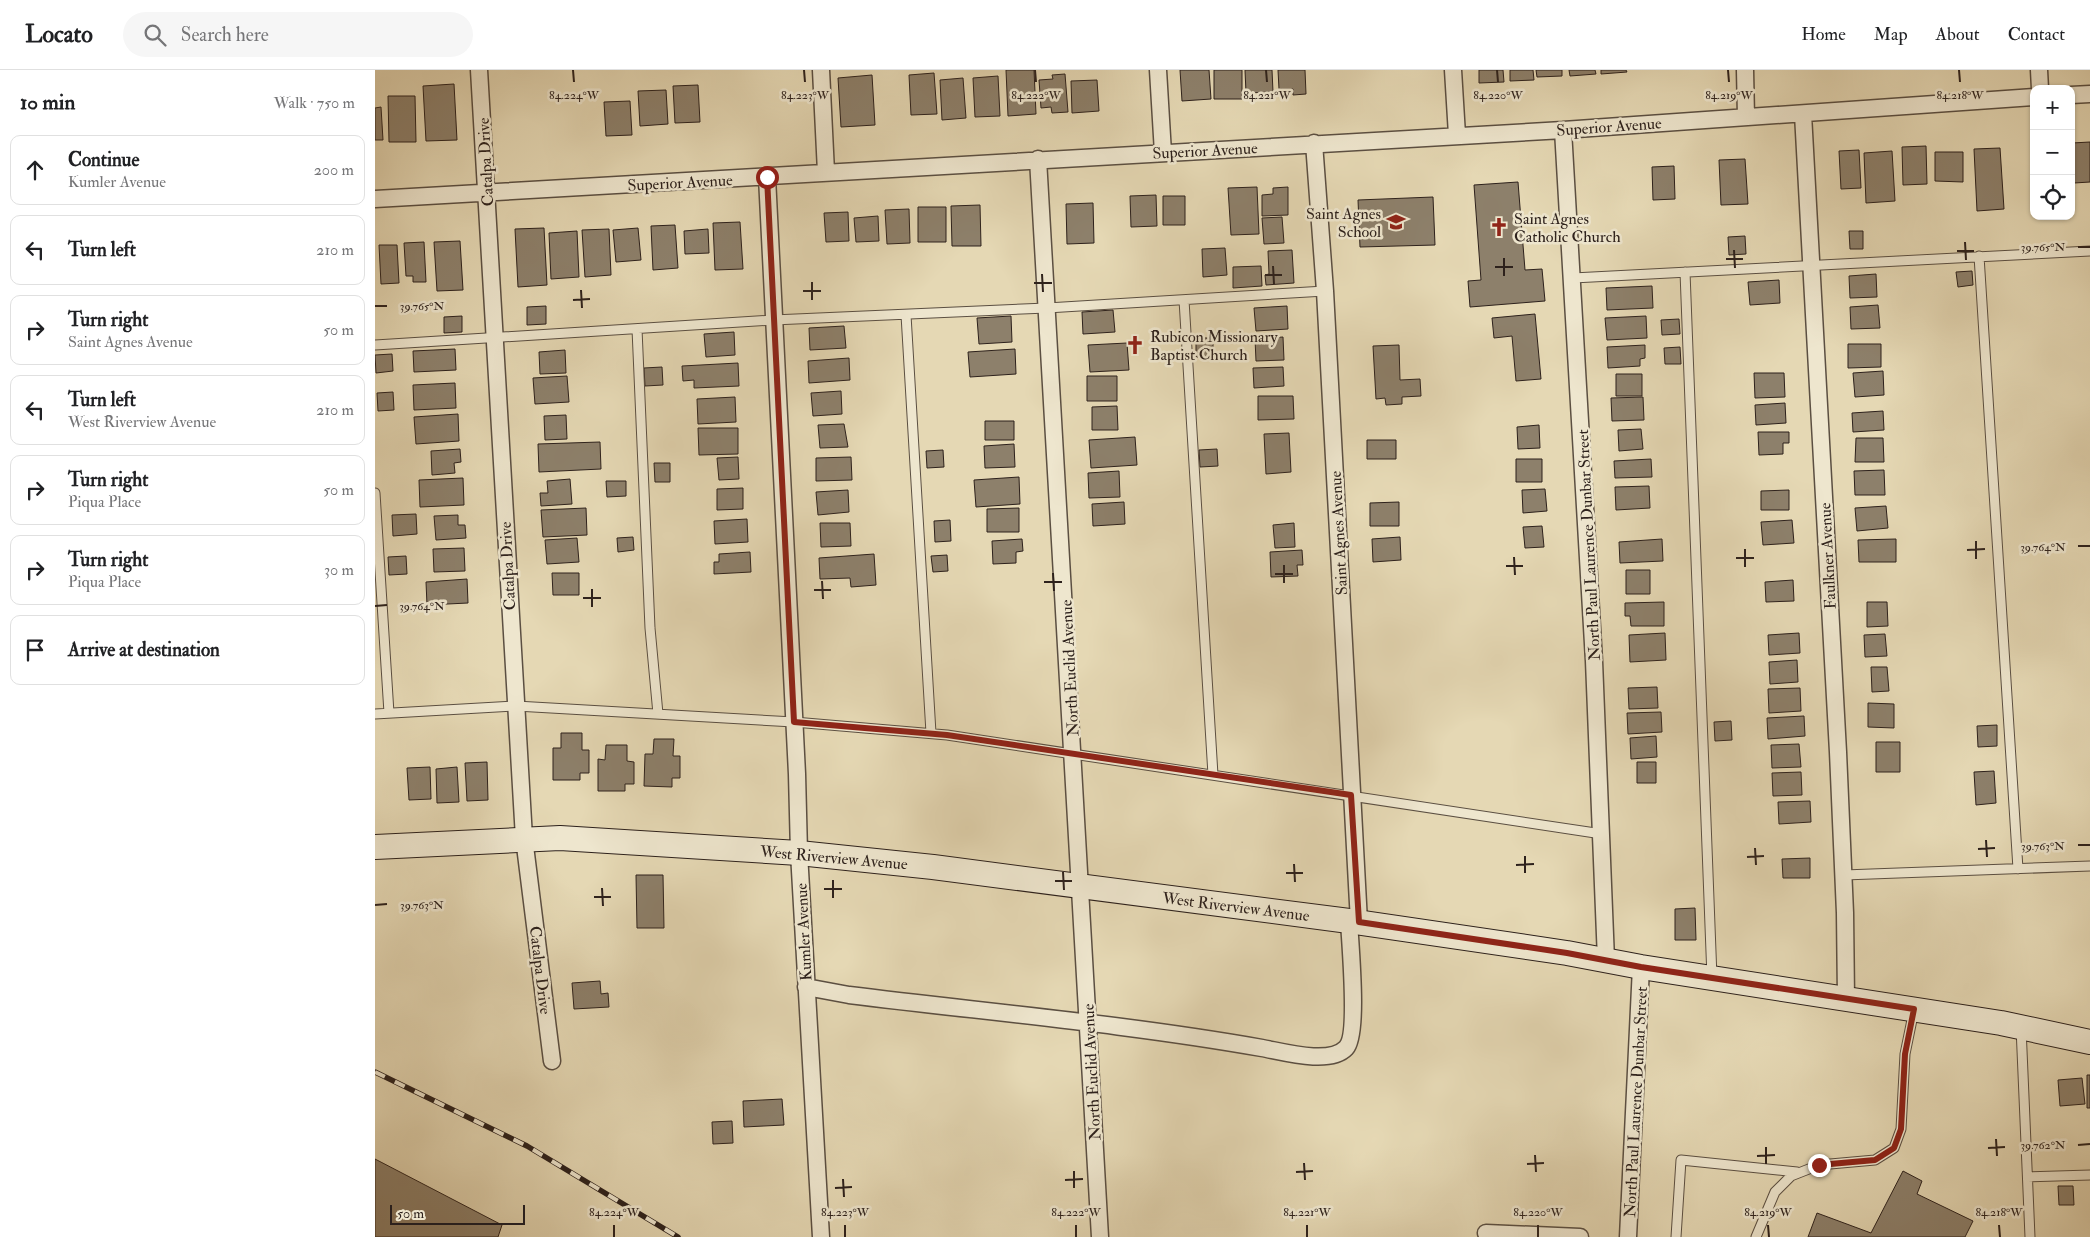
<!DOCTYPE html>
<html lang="en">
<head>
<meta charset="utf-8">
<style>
	body { margin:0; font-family:"IM FELL Double Pica",serif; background:#f6f6f6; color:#202124 }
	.controls { position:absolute; right:15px; top:15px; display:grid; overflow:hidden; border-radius:10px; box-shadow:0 1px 4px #0004 }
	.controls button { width:45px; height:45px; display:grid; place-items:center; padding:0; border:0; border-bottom:1px solid #e0e0e0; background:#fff; color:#202124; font:25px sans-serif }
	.scale { position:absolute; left:15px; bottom:12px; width:135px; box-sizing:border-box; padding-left:5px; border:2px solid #2d211c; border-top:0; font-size:14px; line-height:18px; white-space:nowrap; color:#2d211c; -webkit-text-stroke:4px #eee6ce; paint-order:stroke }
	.stop { position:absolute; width:15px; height:15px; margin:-11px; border:4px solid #8f2418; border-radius:50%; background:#fff }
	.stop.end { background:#8f2418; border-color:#fff; box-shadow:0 1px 5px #0008 }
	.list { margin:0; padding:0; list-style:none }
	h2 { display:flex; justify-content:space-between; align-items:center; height:65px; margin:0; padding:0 20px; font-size:21px }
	h2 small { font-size:16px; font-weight:400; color:#757577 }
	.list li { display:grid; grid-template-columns:32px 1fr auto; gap:15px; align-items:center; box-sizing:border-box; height:70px; margin:0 10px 10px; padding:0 10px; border:1px solid #e0e0e0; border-radius:10px }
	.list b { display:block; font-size:19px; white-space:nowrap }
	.list p { margin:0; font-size:16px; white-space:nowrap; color:#757577 }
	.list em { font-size:16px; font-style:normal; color:#757577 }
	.icon { flex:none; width:28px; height:28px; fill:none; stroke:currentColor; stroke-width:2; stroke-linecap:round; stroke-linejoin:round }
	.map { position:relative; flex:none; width:1715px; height:1167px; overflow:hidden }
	header { display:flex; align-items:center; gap:30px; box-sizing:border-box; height:70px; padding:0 25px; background:#fff; border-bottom:1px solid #e0e0e0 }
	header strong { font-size:24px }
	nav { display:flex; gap:28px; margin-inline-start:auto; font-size:18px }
	.search { width:350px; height:45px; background:#f6f6f6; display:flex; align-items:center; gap:12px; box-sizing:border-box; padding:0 18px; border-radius:28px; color:#757577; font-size:19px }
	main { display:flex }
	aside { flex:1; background:#fff }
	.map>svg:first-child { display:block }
	.building { fill:#8d806b; stroke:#2d211c }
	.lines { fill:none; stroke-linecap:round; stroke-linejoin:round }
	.lane-casing { stroke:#5b4f42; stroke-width:11 }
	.street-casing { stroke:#5b4f42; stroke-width:19 }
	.secondary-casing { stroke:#2d211c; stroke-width:26 }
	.lane { stroke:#eee6ce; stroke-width:9 }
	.street { stroke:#eee6ce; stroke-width:16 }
	.secondary { stroke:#eee6ce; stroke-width:24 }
	.rail-casing { stroke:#2d211c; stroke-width:5.5 }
	.rail { stroke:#eee6ce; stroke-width:4; stroke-dasharray:11; stroke-linecap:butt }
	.route { stroke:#8f2418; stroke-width:6 }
	.ticks { fill:none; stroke:#2d211c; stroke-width:2 }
	.labels { text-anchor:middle; stroke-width:5; stroke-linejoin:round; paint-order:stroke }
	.street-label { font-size:16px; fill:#2d211c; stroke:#eee6ce }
	.poi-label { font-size:16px; fill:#2d211c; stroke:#eee6ce; text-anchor:start }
	.ticks-label { font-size:12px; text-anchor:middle; fill:#2d211c; stroke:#eee6ce; stroke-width:5; stroke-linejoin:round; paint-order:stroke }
</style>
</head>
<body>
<header>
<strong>Locato</strong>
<div class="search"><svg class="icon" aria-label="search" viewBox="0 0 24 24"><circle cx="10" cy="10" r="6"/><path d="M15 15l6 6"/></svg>Search here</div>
<nav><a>Home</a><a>Map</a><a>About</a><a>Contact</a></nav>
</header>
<main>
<aside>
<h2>10 min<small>Walk · 750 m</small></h2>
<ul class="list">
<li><svg class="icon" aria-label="ahead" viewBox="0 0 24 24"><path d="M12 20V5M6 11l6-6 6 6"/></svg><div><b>Continue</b><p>Kumler Avenue</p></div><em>200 m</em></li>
<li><svg class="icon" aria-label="left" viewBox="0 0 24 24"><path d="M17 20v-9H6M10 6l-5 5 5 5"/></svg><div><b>Turn left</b></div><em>210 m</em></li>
<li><svg class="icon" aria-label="right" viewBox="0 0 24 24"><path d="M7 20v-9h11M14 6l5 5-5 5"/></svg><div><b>Turn right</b><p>Saint Agnes Avenue</p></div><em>50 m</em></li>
<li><svg class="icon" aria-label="left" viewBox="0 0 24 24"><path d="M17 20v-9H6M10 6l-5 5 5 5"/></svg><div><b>Turn left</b><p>West Riverview Avenue</p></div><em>210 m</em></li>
<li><svg class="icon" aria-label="right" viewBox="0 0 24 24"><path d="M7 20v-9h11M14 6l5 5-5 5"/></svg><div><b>Turn right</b><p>Piqua Place</p></div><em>50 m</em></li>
<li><svg class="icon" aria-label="right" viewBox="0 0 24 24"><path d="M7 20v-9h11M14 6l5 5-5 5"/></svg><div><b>Turn right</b><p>Piqua Place</p></div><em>30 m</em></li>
<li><svg class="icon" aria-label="arrive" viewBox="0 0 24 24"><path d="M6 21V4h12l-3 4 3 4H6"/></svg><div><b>Arrive at destination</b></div></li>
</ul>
</aside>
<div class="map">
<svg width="1715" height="1167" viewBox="0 0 1715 1167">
	<rect width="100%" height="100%" fill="#e5d8b4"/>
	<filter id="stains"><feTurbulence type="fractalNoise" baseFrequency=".004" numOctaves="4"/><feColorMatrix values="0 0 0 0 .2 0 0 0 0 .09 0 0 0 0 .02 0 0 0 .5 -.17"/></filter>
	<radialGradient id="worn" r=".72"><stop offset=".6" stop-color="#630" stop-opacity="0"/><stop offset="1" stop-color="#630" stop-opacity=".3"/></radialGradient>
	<path class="building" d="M631,0H659L661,44L633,46Z
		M805,0H834L836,29L807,31Z
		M839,0H867V29H839Z
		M870,0H897L898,22L871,23Z
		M903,0H930L931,24L918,25V19H904Z
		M1104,0H1128L1129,12L1104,13Z
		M1135,0H1158L1159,10L1135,11Z
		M1161,0H1187V6L1162,7Z
		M1194,0H1220L1221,4L1195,6Z
		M1226,0H1251L1252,2L1226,4Z
		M559,3L562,44L536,45L534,5Z
		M690,4L693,42L677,43L676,37L666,38L664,10L678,9L677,5Z
		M497,5L500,55L466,57L463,8Z
		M623,6L625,46L600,47L598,8Z
		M588,8L591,48L567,50L565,10Z
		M722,10L724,41L697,43L696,11Z
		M79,14L82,70L51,71L48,16Z
		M323,15L325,52L300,53L298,16Z
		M291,20L293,54L265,56L263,21Z
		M13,26H40L41,72H14Z
		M255,31L257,65L231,66L229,32Z
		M6,37L8,70H0V38Z
		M1715,72V112L1699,113L1697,73Z
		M1551,76L1552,114L1528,115L1527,77Z
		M1625,78L1629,139L1602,141L1599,79Z
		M1484,80L1486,118L1466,119L1464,81Z
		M1517,81L1520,131L1491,133L1489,83Z
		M1560,82H1588V112L1560,111Z
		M1370,89L1373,134L1346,135L1344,90Z
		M1299,96L1300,129L1278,130L1277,97Z
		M1143,112L1150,200L1167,199L1170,231L1095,237L1093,211L1106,210L1099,115Z
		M882,117L884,164L856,165L853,118Z
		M913,117V145L887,146V125L898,124V118Z
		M781,125L782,156L756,157L755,126Z
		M788,126H810V155H788Z
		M1058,127L1060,175L985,177L983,130Z
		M718,133L719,173L692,174L691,134Z
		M605,135L606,176H577L576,136Z
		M543,137H571V172H543Z
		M534,139L535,173L512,174L510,140Z
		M473,142L474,171L451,172L449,143Z
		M503,146L504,171L481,172L479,148Z
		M907,147L909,173L889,174L887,148Z
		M365,152L368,199L340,200L338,153Z
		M300,155L303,198L278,200L276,156Z
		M169,158L172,215L143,217L140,159Z
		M263,158L266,190L241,192L238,160Z
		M234,159L236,205L210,207L207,160Z
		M333,159L334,183L310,184L309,161Z
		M202,161L204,207L176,209L174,163Z
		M1474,161H1488V179H1475Z
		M1370,166L1371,184L1354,185L1353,167Z
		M85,171L88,220L62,221L59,172Z
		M49,172L51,212H38V206H31L29,173Z
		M4,175H22L24,213L6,214Z
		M850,178L852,205L828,207L827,179Z
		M917,180L919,213L891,215L890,205L894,204L893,181Z
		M886,196L887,216L858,218V197Z
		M1597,201L1598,215L1583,217L1581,202Z
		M1501,204L1502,227L1475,228L1474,206Z
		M1404,210L1405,233L1375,235L1373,212Z
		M1277,216L1278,238L1232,240L1231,218Z
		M1503,235L1505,258L1476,259L1475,237Z
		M171,236V254L152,255V237Z
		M912,236L913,259L881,261L879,238Z
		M738,240L740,262L708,264L707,242Z
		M1160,244L1166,309L1141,311L1137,266L1119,268L1117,248Z
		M87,246V262L69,263V247Z
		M636,246L637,272L604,274L602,248Z
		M1271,246L1272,268L1232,270L1230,248Z
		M1304,249L1305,264L1287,265L1286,250Z
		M469,256L471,278L435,280L434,258Z
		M359,262L360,285L331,287L329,264Z
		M908,267L909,290L881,291L880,269Z
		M821,268H838V287H821Z
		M752,273L754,300L715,302L713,275Z
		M1473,274H1506V297L1473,298Z
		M1024,275L1025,310L1045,309L1046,326L1027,327V334L1011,335L1010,328L1001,329L998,276Z
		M1270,275V288L1265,289V296L1233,298L1232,277Z
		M1305,277L1306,294H1290L1289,278Z
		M80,279L81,300L39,302L38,281Z
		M640,279L641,304L595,307L593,282Z
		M190,280L191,303L165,304L164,282Z
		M17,284L18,301L1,303L0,285Z
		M474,288L475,310L434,313L433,291Z
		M363,293L364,316L319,318V310L308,311L307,296Z
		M287,297L288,315L270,316L269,298Z
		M908,297L909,316L879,318L878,298Z
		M1508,301L1509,325L1480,327L1478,303Z
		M1379,303H1409L1410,327L1380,328Z
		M1241,304H1267V326H1241Z
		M192,306L194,332L160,334L158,308Z
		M712,306H742V331H712Z
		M80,313L81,338L39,340L38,315Z
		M466,321L467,344L438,346L436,323Z
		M18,322L19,340L3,341L2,323Z
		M883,326H918L919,349L883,350Z
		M360,327L361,352L323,354L322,329Z
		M1268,327L1269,350L1237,351L1236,328Z
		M1410,333L1411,353L1381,355L1380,335Z
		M742,336L743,360H717V337Z
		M1508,341L1509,360L1478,362L1477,343Z
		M83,344L84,371L41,374L39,347Z
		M191,345L192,369L170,370L169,346Z
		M610,351H639V370H610Z
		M469,354L473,377L445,378L443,355Z
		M1164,355L1165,378L1143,379L1142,357Z
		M323,358H363V384L324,385Z
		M1266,359L1268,379L1244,381L1243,360Z
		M1383,362H1414V373H1408V384L1384,385Z
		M914,363L916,402L891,404L889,364Z
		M760,367L762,395L716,398L714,370Z
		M1481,368H1508L1509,392H1480Z
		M992,370H1021V389H992Z
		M225,372L226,399L164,402L163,374Z
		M639,374L640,397L610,398L609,376Z
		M85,379L86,392L79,393L80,403L57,405L56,381Z
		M842,379L843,396L825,397L824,380Z
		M568,380L569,397L552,398L551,381Z
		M363,387L364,409L344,410L342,388Z
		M476,387L477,410L441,411V388Z
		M1141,389H1167V412H1141Z
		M1276,389L1277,407L1240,408L1239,391Z
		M279,393H295V412H280Z
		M1509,400L1510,425H1480L1479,401Z
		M744,401L745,427L714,428L713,403Z
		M644,407L645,434L601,437L599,410Z
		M88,408L89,435L45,437L44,410Z
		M195,409L197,434L166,436L165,423H173L172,411Z
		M231,411H251V426L232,427Z
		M1274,416L1275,438L1241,440L1240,417Z
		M368,418V439L342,440V419Z
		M1170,419L1172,441L1148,443L1147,420Z
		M473,420L474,442L443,445L441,422Z
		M1414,420V440H1386V421Z
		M749,432L750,454L718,456L717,434Z
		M1024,432V456H995V433Z
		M1511,436L1513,458L1482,461L1480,438Z
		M211,438L212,465L168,467L166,440Z
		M644,438V462H612V439Z
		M41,444L42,464L18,466L17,445Z
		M83,445V455H90L91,468L61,470L59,446Z
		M372,449L373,472L340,474L339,451Z
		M575,450L576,471L560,472L559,451Z
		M1417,450L1419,473L1388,475L1386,452Z
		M445,453H475L476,476L446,477Z
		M919,453L920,477L900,478L898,455Z
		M1167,456L1169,477L1150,478L1148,457Z
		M258,467L259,480L243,482L242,468Z
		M1025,467L1026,490L998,492L997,469Z
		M202,468L204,492L172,494L170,470Z
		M647,469L648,481L641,482V493L618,494L617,471Z
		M1287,469L1288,491L1245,493L1244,472Z
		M1521,469V492H1484L1483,470Z
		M89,478L90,501L59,502L58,479Z
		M927,480L928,495H922L923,506L896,507L895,482Z
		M375,482L376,502L339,504V492H344V484Z
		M499,484L501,515L476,517L475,508L445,509L444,488Z
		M572,485L573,501L558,502L556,486Z
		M31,486L32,504L14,505L13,487Z
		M1251,500H1275V524H1251Z
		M177,503H204V525H178Z
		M92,509L93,533L52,535L51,512Z
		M1418,510L1419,531L1391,532L1390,512Z
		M1289,532V556H1256L1255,546H1250V533Z
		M1492,532H1512L1513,556L1492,557Z
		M1290,563L1291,590L1255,592L1254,565Z
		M1424,563L1425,583L1394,585L1393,565Z
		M1510,564L1512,586L1490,587L1489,565Z
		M1422,590L1423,612L1395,614L1394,592Z
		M1496,597H1512L1514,621L1497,622Z
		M1282,617L1283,638L1254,639L1253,618Z
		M1425,618L1426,641L1394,643L1393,619Z
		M1493,633L1519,634V658L1493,657Z
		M1286,642L1287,662L1253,664L1252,643Z
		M1429,646L1430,666L1393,669L1392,648Z
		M1356,651L1357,670L1340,671L1339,652Z
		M1622,655V676L1603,677L1602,656Z
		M186,663H207V680H214V703H205V710H178V678H186Z
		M1281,666L1282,687L1256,689L1255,668Z
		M279,669H299L298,686H305V708H297V717L269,716L270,684H278Z
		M1501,672H1525V702H1501Z
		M1424,674L1426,697L1397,698L1396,675Z
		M231,675H252V691L259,692V714H250V721H223V689L230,690Z
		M112,692L113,730L92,731L90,693Z
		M1262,692H1281V713H1262Z
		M55,697L56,729L34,730L32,698Z
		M82,697L84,732L62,733L61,699Z
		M1619,701L1621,733L1601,735L1599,702Z
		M1426,702L1427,725L1398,726L1397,703Z
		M1435,731L1436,752L1404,754L1403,732Z
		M1435,788V808H1408L1407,789Z
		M261,805H288L289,858H262Z
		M1320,838L1321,870H1300V839Z
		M225,911L226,924L233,923L234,937L199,939L197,913Z
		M1712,1005H1715V1038H1712Z
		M1707,1008L1710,1034L1685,1036L1683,1010Z
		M407,1029L409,1055L369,1057L368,1031Z
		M357,1051L358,1073L338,1074L337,1052Z
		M0,1089L127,1155L123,1167H0Z
		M1528,1101L1547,1111L1542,1124L1598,1151L1590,1167H1433L1442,1143L1496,1163Z
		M1683,1116H1698L1699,1135H1684Z"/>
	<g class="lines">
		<g class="lane-casing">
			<path id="lane" d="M1604,186L1643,799
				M1310,202L1337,908
				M1198,208L1715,181
				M809,230L838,705
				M531,245L556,663
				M262,259L275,558L283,644
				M0,275L398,250L672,238L950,221
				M0,423L14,643
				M0,644L141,636L419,652L572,665L1227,764
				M1469,805L1715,796
				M1646,957L1655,1167
				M1653,1107L1715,1105
				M1301,1167L1306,1090L1422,1102
				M1381,1167L1400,1122L1416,1106L1444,1095L1500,1090L1519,1078L1526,1059L1530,984L1539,940"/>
		</g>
		<g class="street-casing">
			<path id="street" d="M104,0L149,768L177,991
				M446,0L451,102
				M783,0L788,83
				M1078,0L1082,65
				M1370,0L1371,47
				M1664,0L1665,19
				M1696,25L1715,24
				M1428,44L1463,682L1470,843L1471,929
				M1188,60L1219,591L1231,890
				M939,73L950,221L984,852
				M663,89L725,1167
				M392,107L422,704L424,783L446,1167
				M0,129L1188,60L1659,27
				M431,917L474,925C611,942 751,954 887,978C909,982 955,995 971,978C984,965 975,873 974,851
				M1111,1163L1205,1167
				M1253,1167L1266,897"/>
		</g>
		<g class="secondary-casing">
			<path id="secondary" d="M0,777L185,768L424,783L558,797L974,851L1192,883L1266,897L1626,953L1715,972"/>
		</g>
		<use href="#lane" class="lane"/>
		<use href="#street" class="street"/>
		<use href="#secondary" class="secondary"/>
		<g class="rail-casing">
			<path id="rail" d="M0,1002L152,1076L303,1167"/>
		</g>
		<use href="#rail" class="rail"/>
	</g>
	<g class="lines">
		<path class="route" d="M392,107L419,652L572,665L976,725L984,852L1192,883L1266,897L1539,939L1530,984L1526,1059L1519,1078L1500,1090L1444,1095"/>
	</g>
	<path class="ticks" d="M198,0L199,12M429,0L430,12M660,0L661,12M891,0L892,12M1122,0L1123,12M1353,0L1354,12M1584,0L1585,12M1590,172L1591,190M1703,177H1715M1359,180L1360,198M1582,181H1599M1129,188V206M1351,189H1368M898,196L899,214M1120,197H1138M667,204L668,222M890,205H907M437,212V230M659,213H677M206,220L207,238M428,221H446M198,230L215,229M0,236H12M1601,471V489M1703,476H1715M1370,479V497M1592,480L1610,479M1139,487L1140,505M1361,488H1379M909,495V513M1131,496H1148M678,503L679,521M900,504H918M447,511L448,529M669,512H687M217,519V537M439,520H456M208,528H226M0,536L12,535M1611,770L1612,787M1703,775H1715M1380,778L1381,795M1603,779L1620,778M1150,786V803M1372,787L1389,786M919,794L920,812M1141,795L1159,794M688,802L689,820M911,803H928M458,810V828M680,811H697M227,818L228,836M449,819H467M219,827H236M0,835L12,834M1621,1069L1622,1086M1703,1075L1715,1074M1391,1077V1094M1613,1078L1630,1077M1160,1085L1161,1102M1382,1086L1400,1085M929,1093L930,1110M1152,1094L1169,1093M699,1101V1118M921,1102L938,1101M468,1109L469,1127M690,1110L708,1109M460,1118L477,1117M239,1155V1167M470,1155V1167M701,1155V1167M932,1155V1167M1163,1155V1167M1393,1155L1394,1167M1624,1155L1625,1167"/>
	<defs>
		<g id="school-bare" transform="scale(1.5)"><path d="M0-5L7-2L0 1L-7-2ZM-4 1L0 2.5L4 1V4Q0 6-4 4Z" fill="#8f2418" stroke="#eee6ce" stroke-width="2.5" paint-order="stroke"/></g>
		<g id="church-bare" transform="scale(1.5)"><path d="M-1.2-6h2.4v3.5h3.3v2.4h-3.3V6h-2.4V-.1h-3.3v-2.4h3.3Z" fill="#8f2418" stroke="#eee6ce" stroke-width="2.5" paint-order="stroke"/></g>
	</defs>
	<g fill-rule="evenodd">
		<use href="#school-bare" x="1021" y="152"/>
		<use href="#church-bare" x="1124" y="157"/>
		<use href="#church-bare" x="760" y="275"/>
	</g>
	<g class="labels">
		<g class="street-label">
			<text transform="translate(1234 56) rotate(-4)" y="6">Superior Avenue</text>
			<text transform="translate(830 80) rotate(-3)" y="6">Superior Avenue</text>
			<text transform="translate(110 92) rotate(-93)" y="6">Catalpa Drive</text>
			<text transform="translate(305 112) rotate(-3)" y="6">Superior Avenue</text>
			<text transform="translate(963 463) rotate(-93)" y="6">Saint Agnes Avenue</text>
			<text transform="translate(1213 475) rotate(-93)" y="6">North Paul Laurence Dunbar Street</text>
			<text transform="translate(1452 486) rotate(-93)" y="6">Faulkner Avenue</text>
			<text transform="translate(132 496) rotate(-93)" y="6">Catalpa Drive</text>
			<text transform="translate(694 598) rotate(-93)" y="6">North Euclid Avenue</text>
			<text transform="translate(459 787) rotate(5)" y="6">West Riverview Avenue</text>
			<text transform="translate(861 836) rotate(7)" y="6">West Riverview Avenue</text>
			<text transform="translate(428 862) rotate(-93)" y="6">Kumler Avenue</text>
			<text transform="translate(166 900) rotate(83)" y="6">Catalpa Drive</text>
			<text transform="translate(716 1002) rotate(-93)" y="6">North Euclid Avenue</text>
			<text transform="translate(1260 1032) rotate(-87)" y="6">North Paul Laurence Dunbar Street</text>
		</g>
		<g class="poi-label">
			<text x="1006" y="149" text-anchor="end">Saint Agnes<tspan x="1006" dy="18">School</tspan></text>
			<text x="1139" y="154">Saint Agnes<tspan x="1139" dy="18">Catholic Church</tspan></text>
			<text x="775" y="272">Rubicon Missionary<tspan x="775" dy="18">Baptist Church</tspan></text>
		</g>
	</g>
	<g class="ticks-label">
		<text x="199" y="29">84.224°W</text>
		<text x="430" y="29">84.223°W</text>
		<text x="661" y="29">84.222°W</text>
		<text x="892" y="29">84.221°W</text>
		<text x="1123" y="29">84.220°W</text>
		<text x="1354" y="29">84.219°W</text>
		<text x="1585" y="29">84.218°W</text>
		<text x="1668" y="181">39.765°N</text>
		<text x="47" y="240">39.765°N</text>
		<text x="1668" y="481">39.764°N</text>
		<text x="47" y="540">39.764°N</text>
		<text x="1668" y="780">39.763°N</text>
		<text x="47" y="839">39.763°N</text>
		<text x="1668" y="1079">39.762°N</text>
		<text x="239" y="1146">84.224°W</text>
		<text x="470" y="1146">84.223°W</text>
		<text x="701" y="1146">84.222°W</text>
		<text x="932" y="1146">84.221°W</text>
		<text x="1163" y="1146">84.220°W</text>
		<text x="1393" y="1146">84.219°W</text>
		<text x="1624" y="1146">84.218°W</text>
	</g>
	<rect width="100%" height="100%" filter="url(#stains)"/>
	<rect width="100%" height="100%" fill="url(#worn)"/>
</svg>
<div class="controls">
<button>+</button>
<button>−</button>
<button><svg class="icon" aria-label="locate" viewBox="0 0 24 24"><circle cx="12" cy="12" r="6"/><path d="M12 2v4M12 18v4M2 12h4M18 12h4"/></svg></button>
</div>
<div class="scale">50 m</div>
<div class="stop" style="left:392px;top:107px"></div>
<div class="stop end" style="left:1444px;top:1095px"></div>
</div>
</main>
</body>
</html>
